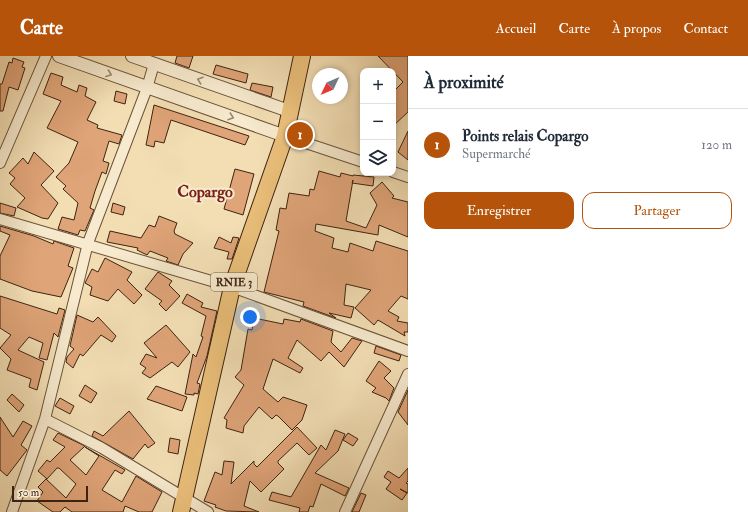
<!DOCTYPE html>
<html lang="fr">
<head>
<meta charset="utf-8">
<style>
	body { margin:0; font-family:"IM FELL Double Pica",serif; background:#f2f2f3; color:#1f2937 }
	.controls { position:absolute; right:12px; top:12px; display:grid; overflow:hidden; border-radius:8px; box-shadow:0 2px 6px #0003 }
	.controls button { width:36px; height:36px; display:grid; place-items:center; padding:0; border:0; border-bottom:1px solid #e0e1e3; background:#fff; color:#1f2937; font:20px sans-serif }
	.compass { position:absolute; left:312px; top:12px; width:36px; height:36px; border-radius:50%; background:#fff; box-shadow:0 2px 6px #0003; rotate:226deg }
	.scale { position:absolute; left:12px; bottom:10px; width:76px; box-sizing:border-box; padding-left:4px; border:2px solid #3e2312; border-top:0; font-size:11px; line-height:14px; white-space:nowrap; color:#3e2312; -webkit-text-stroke:3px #f7eace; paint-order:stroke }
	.you { position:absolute; left:250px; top:261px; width:14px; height:14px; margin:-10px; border:3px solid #fff; border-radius:50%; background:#1a73e8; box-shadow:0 0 0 6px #1a73e833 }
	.badge { display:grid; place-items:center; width:26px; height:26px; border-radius:50%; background:#b45309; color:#fff; font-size:13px; font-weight:700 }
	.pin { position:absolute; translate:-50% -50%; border:2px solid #fff; box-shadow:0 1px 4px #0006 }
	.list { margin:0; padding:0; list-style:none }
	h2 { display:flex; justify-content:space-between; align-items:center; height:52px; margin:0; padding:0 16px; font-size:17px }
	h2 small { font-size:13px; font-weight:400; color:#747a83 }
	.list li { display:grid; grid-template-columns:26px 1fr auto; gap:12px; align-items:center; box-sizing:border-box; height:72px; padding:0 16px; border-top:1px solid #e0e1e3 }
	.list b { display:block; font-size:15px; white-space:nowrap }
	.list p { margin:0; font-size:13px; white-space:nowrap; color:#747a83 }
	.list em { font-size:13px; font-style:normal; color:#747a83 }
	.actions { display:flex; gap:8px; padding:12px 16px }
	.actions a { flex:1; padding:9px 0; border:1px solid #b45309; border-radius:12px; text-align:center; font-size:14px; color:#b45309 }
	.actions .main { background:#b45309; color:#fff }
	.icon { flex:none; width:22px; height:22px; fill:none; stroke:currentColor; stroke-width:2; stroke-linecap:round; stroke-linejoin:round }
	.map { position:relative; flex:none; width:408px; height:456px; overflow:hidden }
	header { display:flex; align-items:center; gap:24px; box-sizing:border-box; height:56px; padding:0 20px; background:#b45309; color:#fff }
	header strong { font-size:19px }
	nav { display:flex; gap:22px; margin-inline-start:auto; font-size:14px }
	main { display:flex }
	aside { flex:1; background:#fff }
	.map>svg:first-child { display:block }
	.building { fill:#dfa478; stroke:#3e2312 }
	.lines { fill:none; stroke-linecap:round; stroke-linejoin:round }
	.minor-casing { stroke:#6b523a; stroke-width:12 }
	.tertiary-casing { stroke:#6b523a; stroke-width:14 }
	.trunk-casing { stroke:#3e2312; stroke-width:18 }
	.minor { stroke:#f7eace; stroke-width:10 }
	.tertiary { stroke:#f7eace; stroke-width:12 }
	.trunk { stroke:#eabf7a; stroke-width:16 }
	.oneway { stroke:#9a8670 }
	.labels { text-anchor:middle; stroke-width:4; stroke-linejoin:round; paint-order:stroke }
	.shield { fill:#f7eace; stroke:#765f4a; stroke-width:1 }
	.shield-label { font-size:11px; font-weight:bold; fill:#3e2312 }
	.district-label { font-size:16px; font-weight:bold; fill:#7a1f14; stroke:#f7eace }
</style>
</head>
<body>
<header>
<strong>Carte</strong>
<nav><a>Accueil</a><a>Carte</a><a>À propos</a><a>Contact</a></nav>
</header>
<main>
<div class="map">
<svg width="408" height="456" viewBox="0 0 408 456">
	<rect width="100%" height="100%" fill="#f3deb4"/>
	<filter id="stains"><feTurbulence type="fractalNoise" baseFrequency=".005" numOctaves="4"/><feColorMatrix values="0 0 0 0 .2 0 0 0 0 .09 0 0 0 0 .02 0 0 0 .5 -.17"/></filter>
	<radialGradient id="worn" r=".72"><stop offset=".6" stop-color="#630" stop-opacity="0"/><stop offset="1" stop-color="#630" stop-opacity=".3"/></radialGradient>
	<path class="building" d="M177,0H193L189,12L175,7Z
		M378,0H408V56L393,70V36L403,26Z
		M13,2L24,6L22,11L25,12L18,34L9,31L3,55H0V28H2L9,6L12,7Z
		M216,9L248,18L246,27L213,18Z
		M51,17L63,21L61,29L77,36L79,29L87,32L85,40L96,46L87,64L98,69L97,72L122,79L119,88L109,85L103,105L109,107L106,118L102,116L95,135L90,152L94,154L85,175L80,174L78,179L58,173L62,161L74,164L78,147L63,133L66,130L56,121L69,107L78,86L47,72L61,45L43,38Z
		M252,27L273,31L271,41L250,34Z
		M116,35L127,38L125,48L114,45Z
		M154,49L249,80L245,89L171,64L164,87L155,85L154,91L146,89Z
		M408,75V104L398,96Z
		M34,96L54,115L41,129L58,147L48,163L42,162L17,151L25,142L10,128L15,122L9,117L23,102L28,108Z
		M235,113L254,118L243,159L224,153Z
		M319,115L340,121L341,117L353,120V119L374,121L373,130L352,127L353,124L346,165L366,172L377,149L370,137L382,126L394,140L392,142L408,146V181L379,169L378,179L316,168L315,175L334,182L332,192L348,196L350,187L373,195L376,185L408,195V243L401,240L388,255L399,261L397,265L408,267V276H404L405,280L378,264L374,269L355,252L371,234L346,228L344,249L354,251L351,262L329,257L336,262L303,250L304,246L264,236L279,175L276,174L280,152L286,153L289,137L309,140L310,133L314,134Z
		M0,147L16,152L14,160L0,157Z
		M113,147L125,151L123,159L111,156Z
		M159,160L177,167L174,175L175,178L193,187L183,198L178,209L166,205L168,202L150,195L147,199L137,194L138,192L107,186L110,175L141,182L149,169L155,171Z
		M0,170L34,180L53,188L54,185L74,192L68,210L73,212L61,241L32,235L0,223V200L10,179L0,175Z
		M219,181L231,187L233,181L239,182L232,203H227L229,196L214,192Z
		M105,202L132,216L127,224L142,239L134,248L118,233L108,245L90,239L92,231L85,227L92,213L98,216Z
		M158,216L172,225L169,229L180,240L166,255L159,248L162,245L145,233Z
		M187,238L203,247L201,251L217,255L207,300L197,327L200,328L198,338L194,337V339L185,338L193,298L196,301L203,281L201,280L206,260L182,247Z
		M0,240L57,258L59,252L65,254L58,281L54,277L47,304L39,302L43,287L29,281L18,294L44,306L37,334L29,331L31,323L7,314L11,303L0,292L11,279L0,272Z
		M77,259L93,266L98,261L116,280L112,286L101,279L83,300L80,298L73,312L66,306L67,301L74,293L70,290Z
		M254,262L283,268L284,263L300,266L301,263L333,275L331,286L341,296L352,282L362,285L344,311L329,296L321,305L297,284L288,302L303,312L300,317L273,303L263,333L278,346L283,341L307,349L302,364L292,374L278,360L276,359L272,363L259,351L244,370L243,377L226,372L227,364L224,362L244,329L235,321L241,314L248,273L252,274Z
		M166,269L190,296L178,311L172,306L150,322L142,317L146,312L140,308L146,298L157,302L144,287Z
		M376,290L401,299L399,305L374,297Z
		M379,305L391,315L384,322L394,332L389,345L386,342L372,336L376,332L366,325Z
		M85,329L97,337L91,347L79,340Z
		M156,330L187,341L182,355L147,343Z
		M408,334V369L398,356Z
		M12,338L24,349L19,356L7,344Z
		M60,342L74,350L70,358L55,350Z
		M129,355L155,387L148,392L145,388L133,403L92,380L94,375L103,380Z
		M0,361L13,381L23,365L32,370L21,389L27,394L7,420L0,414Z
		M297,371L317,392L309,399L297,387L278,405V407L284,413L261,436L250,425L244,450L259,456L226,455L215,451L216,449L204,445L215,416L222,419L224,405L234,406L231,428L254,405V408L257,411Z
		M335,374L345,378L338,395L315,417L349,432L345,440L321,428L313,451L310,450L308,456H299L300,452L269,444L272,436L291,441L321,389L326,394Z
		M58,377L85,390L70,404L86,419L99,400L85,391L125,414L122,418L115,414L102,434L122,446L136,420L162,436L152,456H139L125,450L123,456H72L65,451L60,456H53L37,445L43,436L38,431L46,423L66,442L76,428L59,412H57L47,423L38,415L47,404L50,406L65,391L53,384Z
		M348,377L358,383L353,390L343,384Z
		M170,382L180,384L178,398L168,396Z
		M408,412V425L406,427L408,428V437L400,433L407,437L402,444L386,433L391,426L384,421L388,415L399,422Z
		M361,437L366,439L359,456H352Z"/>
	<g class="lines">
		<g class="minor-casing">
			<path id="minor" d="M285,80L363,106
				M0,107L46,0
				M393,116L408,121
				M0,163L232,231L408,295
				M45,363L102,392L208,456
				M12,456L45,363L88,187L147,32L154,8
				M345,456L408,318"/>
		</g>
		<g class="tertiary-casing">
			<path id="tertiary" d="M59,0L285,80
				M132,0L289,55"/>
		</g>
		<g class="trunk-casing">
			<path id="trunk" d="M181,456L232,231L285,80L302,0"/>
		</g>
		<use href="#minor" class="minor"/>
		<use href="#tertiary" class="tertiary"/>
		<use href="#trunk" class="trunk"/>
	</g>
	<defs><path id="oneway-chevron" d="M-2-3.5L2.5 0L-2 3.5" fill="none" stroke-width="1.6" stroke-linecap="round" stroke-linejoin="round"/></defs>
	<g class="oneway">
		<use href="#oneway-chevron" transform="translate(109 18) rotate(20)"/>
		<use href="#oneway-chevron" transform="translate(200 24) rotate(-161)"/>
		<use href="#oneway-chevron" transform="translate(231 61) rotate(19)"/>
	</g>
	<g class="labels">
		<rect class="shield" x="211" y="217" width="46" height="18" rx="3"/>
		<g class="shield-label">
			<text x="234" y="230">RNIE 3</text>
		</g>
		<g class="district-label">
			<text x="205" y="141">Copargo</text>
		</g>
	</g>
	<rect width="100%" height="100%" filter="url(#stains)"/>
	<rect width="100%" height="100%" fill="url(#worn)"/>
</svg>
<div class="controls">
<button>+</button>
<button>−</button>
<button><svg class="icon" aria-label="layers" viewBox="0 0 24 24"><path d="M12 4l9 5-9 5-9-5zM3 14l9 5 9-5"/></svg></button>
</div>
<svg class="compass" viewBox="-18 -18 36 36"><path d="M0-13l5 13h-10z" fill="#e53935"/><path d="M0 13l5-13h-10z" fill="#747a83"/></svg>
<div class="scale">50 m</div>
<div class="you"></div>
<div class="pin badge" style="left:300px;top:79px">1</div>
</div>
<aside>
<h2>À proximité<small></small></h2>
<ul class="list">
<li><span class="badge">1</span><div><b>Points relais Copargo</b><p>Supermarché</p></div><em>120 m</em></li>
</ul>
<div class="actions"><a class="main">Enregistrer</a><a>Partager</a></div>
</aside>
</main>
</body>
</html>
